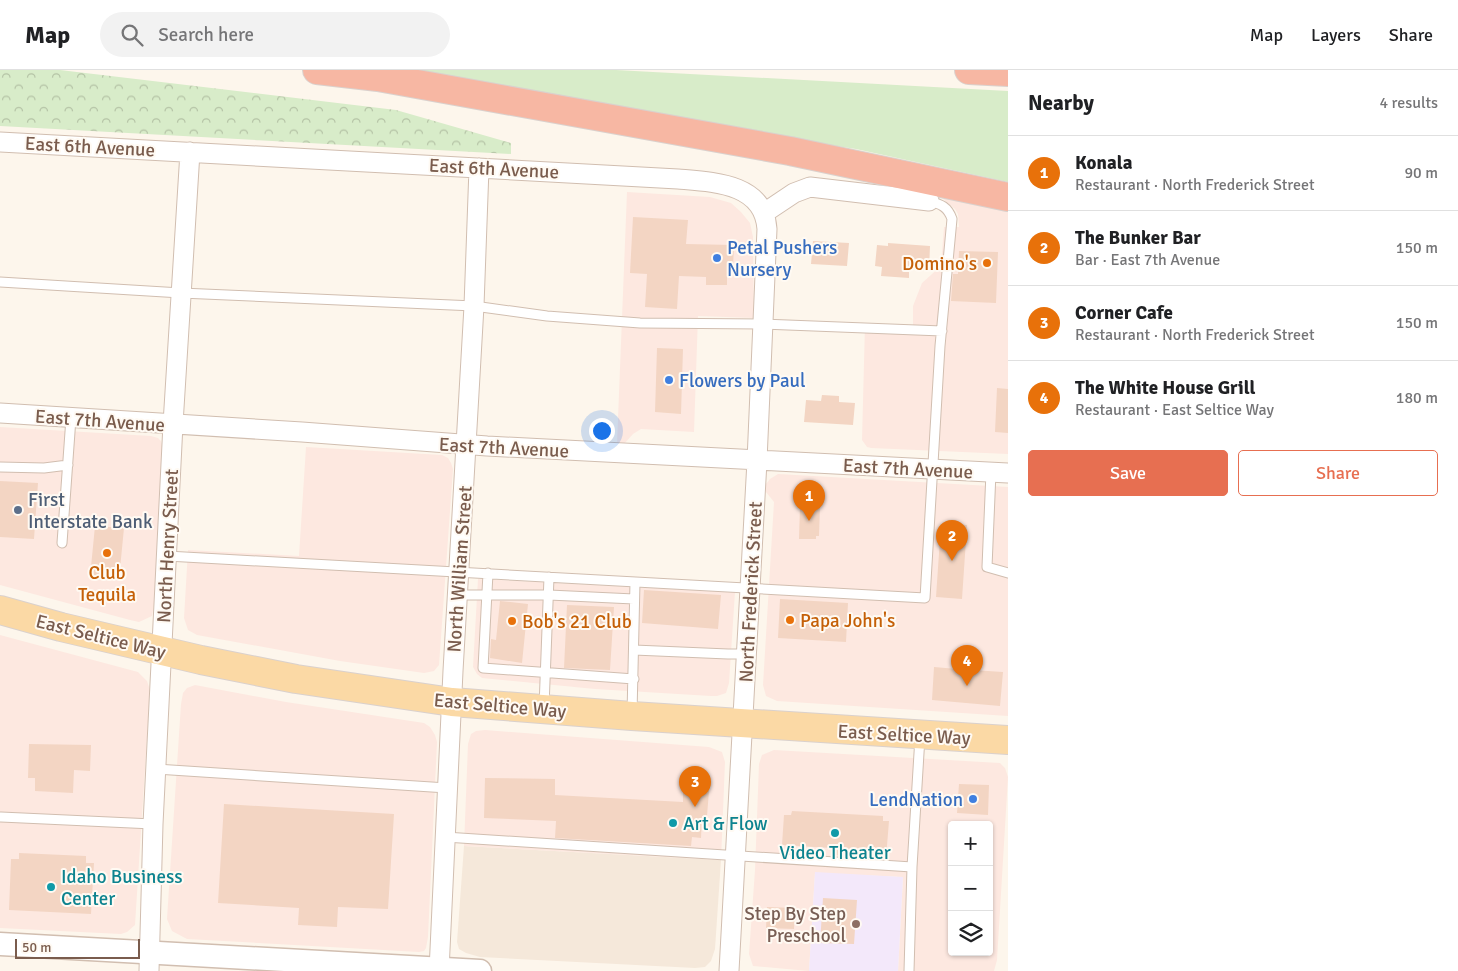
<!DOCTYPE html>
<html lang="en">
<head>
<meta charset="utf-8">
<style>
	body { margin:0; font-family:Signika,sans-serif; background:#f2f2f2; color:#202124 }
	.controls { position:absolute; right:15px; bottom:15px; display:grid; overflow:hidden; border-radius:5px; box-shadow:0 1px 4px #0004 }
	.controls button { width:45px; height:45px; display:grid; place-items:center; padding:0; border:0; border-bottom:1px solid #e0e0e0; background:#fff; color:#202124; font:25px sans-serif }
	.scale { position:absolute; left:15px; bottom:12px; width:125px; box-sizing:border-box; padding-left:5px; border:2px solid #7a5c4d; border-top:0; font-size:14px; line-height:18px; white-space:nowrap; color:#7a5c4d; -webkit-text-stroke:4px #fffaf3; paint-order:stroke }
	.you { position:absolute; left:601px; top:360px; width:18px; height:18px; margin:-12px; border:4px solid #fff; border-radius:50%; background:#1a73e8; box-shadow:0 0 0 8px #1a73e833 }
	.badge { display:grid; place-items:center; width:32px; height:32px; border-radius:50%; background:#e76f51; color:#fff; font-size:16px; font-weight:700 }
	.pin { position:absolute; translate:-50% -41px; filter:drop-shadow(0 1px 2px #0008) }
	.pin::after { content:''; position:absolute; top:26px; width:18px; height:15px; background:inherit; clip-path:polygon(0 0,100% 0,50% 100%) }
	.list { margin:0; padding:0; list-style:none }
	h2 { display:flex; justify-content:space-between; align-items:center; height:65px; margin:0; padding:0 20px; font-size:21px }
	h2 small { font-size:16px; font-weight:400; color:#757577 }
	.list li { display:grid; grid-template-columns:32px 1fr auto; gap:15px; align-items:center; box-sizing:border-box; height:75px; padding:0 20px; border-top:1px solid #e0e0e0 }
	.list b { display:block; font-size:19px; white-space:nowrap }
	.list p { margin:0; font-size:16px; white-space:nowrap; color:#757577 }
	.list em { font-size:16px; font-style:normal; color:#757577 }
	.actions { display:flex; gap:10px; padding:15px 20px }
	.actions a { flex:1; padding:11px 0; border:1px solid #e76f51; border-radius:5px; text-align:center; font-size:18px; color:#e76f51 }
	.actions .main { background:#e76f51; color:#fff }
	.icon { flex:none; width:28px; height:28px; fill:none; stroke:currentColor; stroke-width:2; stroke-linecap:round; stroke-linejoin:round }
	.map { position:relative; flex:none; width:1008px; height:901px; overflow:hidden }
	header { display:flex; align-items:center; gap:30px; box-sizing:border-box; height:70px; padding:0 25px; background:#fff; border-bottom:1px solid #e0e0e0 }
	header strong { font-size:24px }
	nav { display:flex; gap:28px; margin-inline-start:auto; font-size:18px }
	.search { width:350px; height:45px; background:#f2f2f2; display:flex; align-items:center; gap:12px; box-sizing:border-box; padding:0 18px; border-radius:28px; color:#757577; font-size:19px }
	main { display:flex }
	aside { flex:1; background:#fff }
	.map>svg:first-child { display:block }
	.residential { fill:#f5e8da }
	.commercial { fill:#fde8e0; fill-rule:evenodd }
	.education { fill:#f3e8fa }
	.green { fill:#d8ecc9 }
	.park { fill:url(#park-crowns) }
	.building { fill:#f3d5c3 }
	.lines { fill:none; stroke-linecap:round; stroke-linejoin:round }
	.service-casing { stroke:#d1beb0; stroke-width:11 }
	.minor-casing { stroke:#d1beb0; stroke-width:21 }
	.tertiary-casing { stroke:#d1beb0; stroke-width:25 }
	.primary-casing { stroke:#dad1cd; stroke-width:30 }
	.motorway-casing { stroke:#dad1cd; stroke-width:30 }
	.service { stroke:#fff; stroke-width:9 }
	.minor { stroke:#fff; stroke-width:19 }
	.tertiary { stroke:#fff; stroke-width:22 }
	.primary { stroke:#fbd9a5; stroke-width:28 }
	.motorway { stroke:#f7b7a3; stroke-width:28 }
	.shop-dot { fill:#3f7fe0; stroke:#fffaf3; stroke-width:2 }
	.food-dot { fill:#e8710a; stroke:#fffaf3; stroke-width:2 }
	.service-dot { fill:#5c6f8a; stroke:#fffaf3; stroke-width:2 }
	.culture-dot { fill:#0f9aa8; stroke:#fffaf3; stroke-width:2 }
	.education-dot { fill:#8d6e63; stroke:#fffaf3; stroke-width:2 }
	.labels { text-anchor:middle; stroke-width:4; stroke-linejoin:round; paint-order:stroke }
	.street-label { font-size:19px; fill:#7a5c4d; stroke:#fffaf3 }
	.shop-label { font-size:19px; fill:#366cbe; stroke:#fffaf3; text-anchor:start }
	.food-label { font-size:19px; fill:#c56008; stroke:#fffaf3; text-anchor:start }
	.service-label { font-size:19px; fill:#4e5e75; stroke:#fffaf3; text-anchor:start }
	.culture-label { font-size:19px; fill:#0d838f; stroke:#fffaf3; text-anchor:start }
	.education-label { font-size:19px; fill:#785e54; stroke:#fffaf3; text-anchor:end }
</style>
</head>
<body>
<header>
<strong>Map</strong>
<div class="search"><svg class="icon" aria-label="search" viewBox="0 0 24 24"><circle cx="10" cy="10" r="6"/><path d="M15 15l6 6"/></svg>Search here</div>
<nav><a>Map</a><a>Layers</a><a>Share</a></nav>
</header>
<main>
<div class="map">
<svg width="1008" height="901" viewBox="0 0 1008 901">
	<defs>
		<pattern id="park-crowns" width="20" height="18" patternUnits="userSpaceOnUse" patternTransform="scale(1.25)"><rect width="20" height="18" fill="#d8ecc9"/><path d="M2 6a3 3 0 1 1 6 0M12 15a3 3 0 1 1 6 0" fill="none" stroke="#b4c2a5"/></pattern>
	</defs>
	<rect width="100%" height="100%" fill="#fdf6ec"/>
	<path class="residential" d="M464,776L721,790L715,879L711,891L705,897L695,898L480,887L466,883L459,879L457,872Z"/>
	<path class="commercial" d="M627,122L710,127L731,133L741,142L750,153L753,167L754,248L698,246L694,362L641,359L633,364L624,374H617Z
		M937,124L1008,138V384L871,378L867,377L862,370L865,254L913,257V236L922,213L941,196L944,157H959L958,144L955,139Z
		M0,357L151,366L158,368L161,371L163,380L154,535L152,546L139,552L130,550L0,515Z
		M306,377L442,385L448,388L451,393L453,399L439,595L434,601L424,603L340,591L197,565L188,560L184,548L188,480L299,486Z
		M778,404L1008,417V646L777,631L766,626L763,615L774,432L766,422V414L770,409Z
		M478,509L735,522L729,613L726,623L717,626H711L595,619L482,608L477,604L473,597Z
		M0,565L138,602L147,611L150,620L135,855L127,862L121,864L0,858Z
		M195,615L286,632L424,653L430,657L435,665L437,672L428,867L426,878L424,881L419,882L187,869L172,861L167,849L181,634L183,623L187,618Z
		M485,660L709,677L722,682L725,692L721,790L464,776L468,674L471,664L476,661Z
		M774,680L1000,693L1005,698L1008,707L997,890L994,901H898L903,807L815,803L809,901L753,896L749,884L755,800L759,694L762,685ZM952,755H989V882H952Z"/>
	<path class="education" d="M815,802L903,807L898,901H809Z"/>
	<path class="green" d="M392,0H616L1008,21V112L856,79L681,52Z"/>
	<path class="park" d="M0,0H60L396,40L511,73V84L0,56Z"/>
	<path class="building" d="M633,147L688,150L686,174L734,175L733,198L727,197V215H706V207L679,206L677,239L645,237L647,204L630,203Z
		M813,171L849,173L847,196L811,194Z
		M888,173L930,176L929,200L909,198V208L881,206L882,197L875,196L877,175L888,176Z
		M959,181L998,182L996,233L951,231L953,204H958Z
		M657,278L683,279L681,344L655,342Z
		M997,318L1008,319V363L995,362Z
		M822,325L839,326V332L855,333L853,355L804,352L806,330L821,331Z
		M0,411L38,413L34,469L0,467Z
		M800,436H820L819,466H816V469H799Z
		M941,454L967,455L962,529L936,527Z
		M95,456L124,458L119,509L90,507Z
		M644,520L721,525L718,559L642,553Z
		M780,529L848,533L846,572L778,568Z
		M500,531L528,534L522,593L490,588L491,569L496,570Z
		M567,535L614,537L610,600L564,598Z
		M958,591L973,593L972,600L1003,602L1000,636L932,630L934,597L957,599Z
		M29,674L91,675L90,701L74,700L73,723L35,721V708H28Z
		M485,708L555,709V725L683,732V719L709,721L707,746H702L701,768L692,767L691,776L555,768L556,751L484,748Z
		M959,714L989,715L988,745L957,743Z
		M224,734L394,744L388,839L338,837L337,857L298,855L299,838L218,833Z
		M792,741L883,746V751H889L886,788L831,785V778L782,775L784,745H791Z
		M19,783L86,786V793H94L91,844L9,840L11,789H19Z
		M823,828L857,830L854,874L820,873Z
		M767,837L795,838L794,859L766,858Z"/>
	<g class="lines">
		<g class="service-casing">
			<path id="service" d="M0,212L181,223L474,236L547,246L640,253L762,254L942,261
				M0,397L44,398L68,395
				M991,402L987,497L1008,503
				M62,473L71,348
				M167,486L925,528L940,276L952,149C948,137 941,134 929,131
				M488,503L483,598L634,609
				M457,525H549L634,529
				M634,580L728,584H747
				M544,637L549,507
				M632,644L635,512
				M156,699L447,718
				M1,747L153,754
				M445,767L912,797
				M909,901L912,797L920,667"/>
		</g>
		<g class="minor-casing">
			<path id="minor" d="M0,72L678,109C713,112 764,113 767,159L757,391L729,901
				M764,143L794,123L810,117L929,131
				M0,343L302,362L487,376L1008,403
				M149,901L153,754L173,354L190,82
				M439,901L453,601L474,236L479,98"/>
		</g>
		<g class="tertiary-casing">
			<path id="tertiary" d="M0,874L480,901"/>
		</g>
		<g class="primary-casing">
			<path id="primary" d="M0,540L61,557L201,590L296,609L452,632L632,646L1008,670"/>
		</g>
		<g class="motorway-casing">
			<path id="motorway" d="M317,0L378,7L790,81L1008,127
				M969,0L1008,2"/>
		</g>
		<use href="#service" class="service"/>
		<use href="#minor" class="minor"/>
		<use href="#tertiary" class="tertiary"/>
		<use href="#primary" class="primary"/>
		<use href="#motorway" class="motorway"/>
	</g>
	<g class="shop-dot">
		<circle cx="717" cy="188" r="5"/>
		<circle cx="669" cy="310" r="5"/>
		<circle cx="973" cy="729" r="5"/>
	</g>
	<g class="food-dot">
		<circle cx="987" cy="193" r="5"/>
		<circle cx="107" cy="483" r="5"/>
		<circle cx="790" cy="550" r="5"/>
		<circle cx="512" cy="551" r="5"/>
	</g>
	<circle class="service-dot" cx="18" cy="440" r="5"/>
	<g class="culture-dot">
		<circle cx="673" cy="753" r="5"/>
		<circle cx="835" cy="763" r="5"/>
		<circle cx="51" cy="817" r="5"/>
	</g>
	<circle class="education-dot" cx="856" cy="854" r="5"/>
	<g class="labels">
		<g class="street-label">
			<text transform="translate(90 76) rotate(3)" y="7">East 6th Avenue</text>
			<text transform="translate(494 98) rotate(3)" y="7">East 6th Avenue</text>
			<text transform="translate(100 350) rotate(4)" y="7">East 7th Avenue</text>
			<text transform="translate(504 377) rotate(3)" y="7">East 7th Avenue</text>
			<text transform="translate(908 398) rotate(3)" y="7">East 7th Avenue</text>
			<text transform="translate(167 476) rotate(-87)" y="7">North Henry Street</text>
			<text transform="translate(459 499) rotate(-86)" y="7">North William Street</text>
			<text transform="translate(750 522) rotate(-87)" y="7">North Frederick Street</text>
			<text transform="translate(101 566) rotate(14)" y="7">East Seltice Way</text>
			<text transform="translate(500 635) rotate(5)" y="7">East Seltice Way</text>
			<text transform="translate(904 664) rotate(3)" y="7">East Seltice Way</text>
		</g>
		<g class="shop-label">
			<text x="727" y="184">Petal Pushers<tspan x="727" dy="22">Nursery</tspan></text>
			<text x="679" y="317">Flowers by Paul</text>
			<text x="963" y="736" text-anchor="end">LendNation</text>
		</g>
		<g class="food-label">
			<text x="977" y="200" text-anchor="end">Domino's</text>
			<text x="107" y="509" text-anchor="middle">Club<tspan x="107" dy="22">Tequila</tspan></text>
			<text x="800" y="557">Papa John's</text>
			<text x="522" y="558">Bob's 21 Club</text>
		</g>
		<g class="service-label">
			<text x="28" y="436">First<tspan x="28" dy="22">Interstate Bank</tspan></text>
		</g>
		<g class="culture-label">
			<text x="683" y="760">Art &amp; Flow</text>
			<text x="835" y="789" text-anchor="middle">Video Theater</text>
			<text x="61" y="813">Idaho Business<tspan x="61" dy="22">Center</tspan></text>
		</g>
		<g class="education-label">
			<text x="846" y="850">Step By Step<tspan x="846" dy="22">Preschool</tspan></text>
		</g>
	</g>
</svg>
<div class="controls">
<button>+</button>
<button>−</button>
<button><svg class="icon" aria-label="layers" viewBox="0 0 24 24"><path d="M12 4l9 5-9 5-9-5zM3 14l9 5 9-5"/></svg></button>
</div>
<div class="scale">50 m</div>
<div class="you"></div>
<div class="pin badge" style="left:809px;top:451px;background:#e8710a">1</div>
<div class="pin badge" style="left:952px;top:491px;background:#e8710a">2</div>
<div class="pin badge" style="left:695px;top:737px;background:#e8710a">3</div>
<div class="pin badge" style="left:967px;top:616px;background:#e8710a">4</div>
</div>
<aside>
<h2>Nearby<small>4 results</small></h2>
<ul class="list">
<li><span class="badge" style="background:#e8710a">1</span><div><b>Konala</b><p>Restaurant · North Frederick Street</p></div><em>90 m</em></li>
<li><span class="badge" style="background:#e8710a">2</span><div><b>The Bunker Bar</b><p>Bar · East 7th Avenue</p></div><em>150 m</em></li>
<li><span class="badge" style="background:#e8710a">3</span><div><b>Corner Cafe</b><p>Restaurant · North Frederick Street</p></div><em>150 m</em></li>
<li><span class="badge" style="background:#e8710a">4</span><div><b>The White House Grill</b><p>Restaurant · East Seltice Way</p></div><em>180 m</em></li>
</ul>
<div class="actions"><a class="main">Save</a><a>Share</a></div>
</aside>
</main>
</body>
</html>
